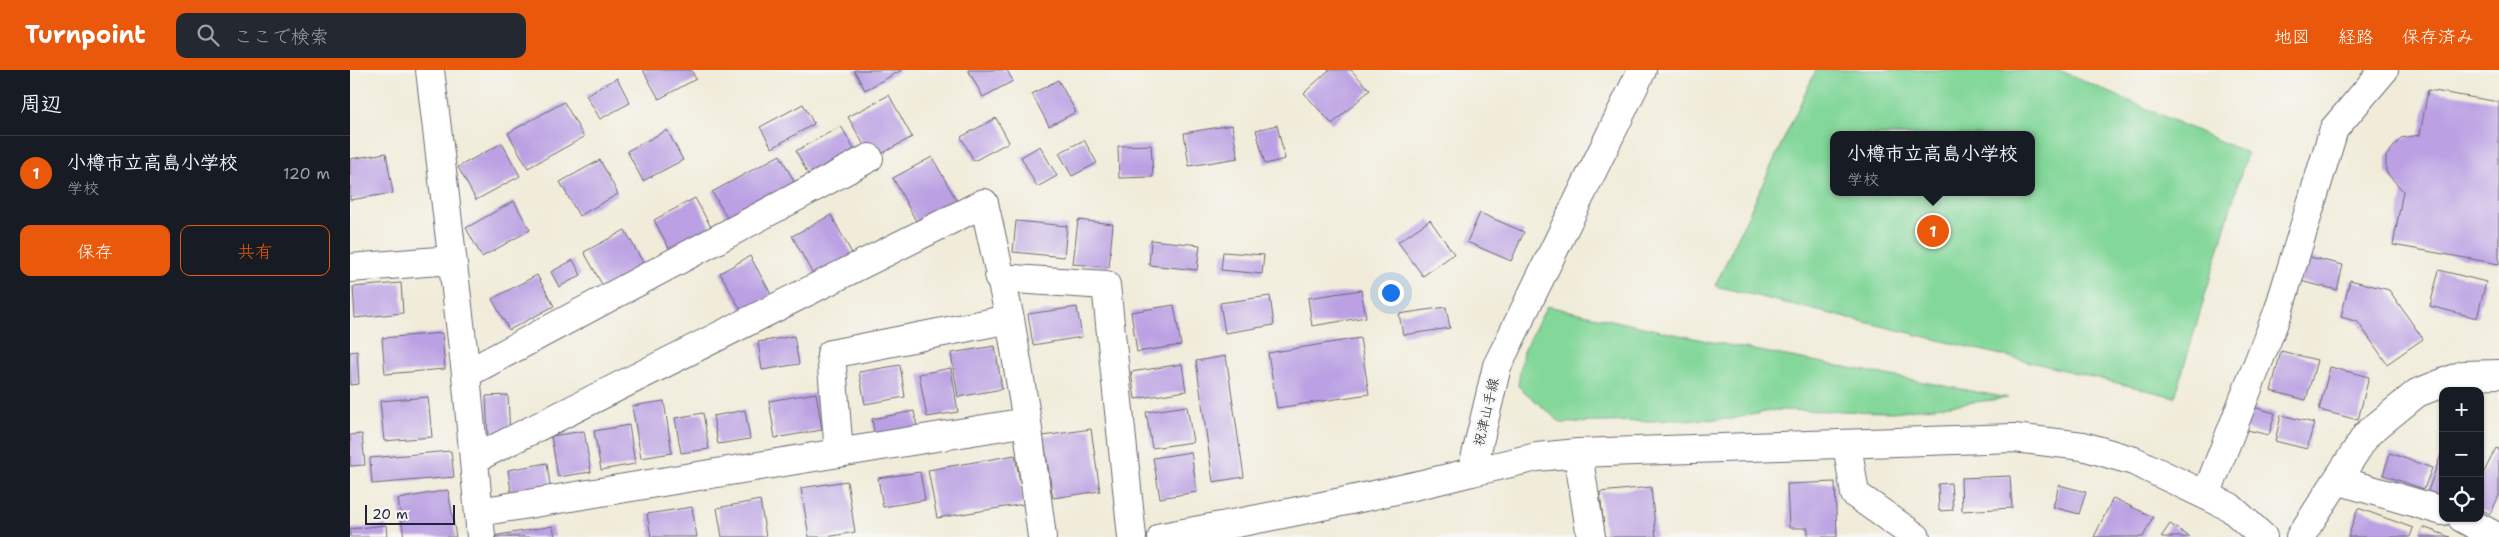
<!DOCTYPE html>
<html lang="ja">
<head>
<meta charset="utf-8">
<style>
	body { margin:0; font-family:"Shantell Sans","Klee One",sans-serif; background:#242831; color:#f1f3f6 }
	.controls { position:absolute; right:15px; bottom:15px; display:grid; overflow:hidden; border-radius:10px; box-shadow:0 1px 4px #0004 }
	.controls button { width:45px; height:45px; display:grid; place-items:center; padding:0; border:0; border-bottom:1px solid #363941; background:#171b24; color:#f1f3f6; font:25px sans-serif }
	.scale { position:absolute; left:15px; bottom:12px; width:90px; box-sizing:border-box; padding-left:5px; border:2px solid #22223b; border-top:0; font-size:14px; line-height:18px; white-space:nowrap; color:#22223b; -webkit-text-stroke:4px #f6f6f2; paint-order:stroke }
	.you { position:absolute; left:1040px; top:222px; width:18px; height:18px; margin:-12px; border:4px solid #fff; border-radius:50%; background:#1a73e8; box-shadow:0 0 0 8px #1a73e833 }
	.badge { display:grid; place-items:center; width:32px; height:32px; border-radius:50%; background:#ea580c; color:#fff; font-size:16px; font-weight:700 }
	.pin { position:absolute; translate:-50% -50%; border:2px solid #fff; box-shadow:0 1px 5px #0006 }
	.popup { position:absolute; left:1480px; top:61px; width:205px; height:65px; box-sizing:border-box; display:grid; place-content:center; border-radius:10px; background:#171b24; filter:drop-shadow(0 1px 4px #0005); font-size:16px; white-space:nowrap; color:#9ea1a6 }
	.popup b { font-size:19px; color:#f1f3f6 }
	.popup::after { content:''; position:absolute; left:50%; top:100%; margin-left:-10px; border:10px solid transparent; border-top-color:#171b24 }
	.list { margin:0; padding:0; list-style:none }
	h2 { display:flex; justify-content:space-between; align-items:center; height:65px; margin:0; padding:0 20px; font-size:21px }
	h2 small { font-size:16px; font-weight:400; color:#9ea1a6 }
	.list li { display:grid; grid-template-columns:32px 1fr auto; gap:15px; align-items:center; box-sizing:border-box; height:75px; padding:0 20px; border-top:1px solid #363941 }
	.list b { display:block; font-size:19px; white-space:nowrap }
	.list p { margin:0; font-size:16px; white-space:nowrap; color:#9ea1a6 }
	.list em { font-size:16px; font-style:normal; color:#9ea1a6 }
	.actions { display:flex; gap:10px; padding:15px 20px }
	.actions a { flex:1; padding:11px 0; border:1px solid #ea580c; border-radius:10px; text-align:center; font-size:18px; color:#ea580c }
	.actions .main { background:#ea580c; color:#fff }
	.icon { flex:none; width:28px; height:28px; fill:none; stroke:currentColor; stroke-width:2; stroke-linecap:round; stroke-linejoin:round }
	.map { position:relative; flex:none; width:2149px; height:467px; overflow:hidden }
	header { display:flex; align-items:center; gap:30px; box-sizing:border-box; height:70px; padding:0 25px; background:#ea580c; color:#fff }
	header strong { font-size:24px }
	nav { display:flex; gap:28px; margin-inline-start:auto; font-size:18px }
	.search { width:350px; height:45px; background:#242831; display:flex; align-items:center; gap:12px; box-sizing:border-box; padding:0 18px; border-radius:10px; color:#9ea1a6; font-size:19px }
	main { display:flex }
	aside { flex:1; background:#171b24 }
	.map>svg:first-child { display:block }
	.green { fill:#82d799; stroke:#527c6a; fill-rule:evenodd }
	.building { fill:#bba1e3 }
	.lines { fill:none; stroke-linecap:round; stroke-linejoin:round }
	.minor-casing { stroke:#6a6972; stroke-width:30 }
	.minor { stroke:#fff; stroke-width:28 }
	.labels { text-anchor:middle; stroke-width:4.5; stroke-linejoin:round; paint-order:stroke }
	.street-label { font-size:14px; fill:#22223b; stroke:#f6f6f2 }
</style>
</head>
<body>
<header>
<strong>Turnpoint</strong>
<div class="search"><svg class="icon" aria-label="search" viewBox="0 0 24 24"><circle cx="10" cy="10" r="6"/><path d="M15 15l6 6"/></svg>ここで検索</div>
<nav><a>地図</a><a>経路</a><a>保存済み</a></nav>
</header>
<main>
<aside>
<h2>周辺<small></small></h2>
<ul class="list">
<li><span class="badge">1</span><div><b>小樽市立高島小学校</b><p>学校</p></div><em>120 m</em></li>
</ul>
<div class="actions"><a class="main">保存</a><a>共有</a></div>
</aside>
<div class="map">
<svg width="2149" height="467" viewBox="0 0 2149 467">
	<rect width="100%" height="100%" fill="#f6f6f2"/>
	<filter id="ink" filterUnits="userSpaceOnUse"><feTurbulence type="fractalNoise" baseFrequency=".02" numOctaves="2"/><feDisplacementMap in="SourceGraphic" scale="10" xChannelSelector="R" yChannelSelector="G"/><feConvolveMatrix kernelMatrix="1 2 1 2 8 2 1 2 1" color-interpolation-filters="sRGB"/></filter>
	<filter id="wash" filterUnits="userSpaceOnUse"><feTurbulence type="fractalNoise" baseFrequency=".0096" numOctaves="4" result="noise"/><feDisplacementMap in="SourceGraphic" scale="20" xChannelSelector="R" yChannelSelector="G"/><feGaussianBlur stdDeviation="1.12" result="paint"/><feColorMatrix in="noise" values="0 0 0 0 0 0 0 0 0 0 0 0 0 0 0 0 0 1.4 0 .05"/><feComposite in="paint" operator="in"/></filter>
	<g filter="url(#wash)">
		<rect width="100%" height="100%" fill="#f1ecd9"/>
		<path class="green" d="M1466,0H1709L1897,83L1825,327L1365,216ZM1484,65H1682V122H1484Z
			M1197,236L1357,271L1658,328L1543,342L1425,340L1382,349L1211,353L1168,316L1173,281Z"/>
		<g id="blocks">
			<path class="building" d="M293,0H341L346,9L309,29Z
				M504,0H552L515,20Z
				M618,0H657L663,11L633,27Z
				M979,0H1001L1020,20L982,54L954,23Z
				M267,8L280,33L250,49L236,25Z
				M708,10L726,42L699,56L682,24Z
				M2078,20L2149,32V194L2043,175L2053,121L2036,102V86L2051,68L2070,65Z
				M539,25L562,67L522,89L498,47Z
				M214,32L234,67L178,98L158,63Z
				M453,34L464,54L422,78L410,57Z
				M646,48L659,72L624,91L611,67Z
				M882,55L888,88L839,96L834,63Z
				M927,55L935,89L915,94L906,60Z
				M491,56L505,81L459,106L446,81Z
				M317,60L333,90L293,111L277,81Z
				M734,70L747,93L722,106L709,83Z
				M152,73L170,106L126,130L108,97Z
				M801,75L803,107L769,108L768,76Z
				M690,76L707,106L687,117L671,87Z
				M36,83L43,123L0,130V89Z
				M430,85L447,117L380,153L362,122Z
				M582,87L607,131L567,153L543,108Z
				M250,90L268,124L229,146L210,112Z
				M345,128L362,159L321,182L304,150Z
				M164,131L180,160L132,187L116,158Z
				M1130,143L1174,162L1161,191L1117,172Z
				M481,145L504,187L465,208L442,166Z
				M728,150L763,154L759,197L723,194Z
				M1080,150L1104,184L1073,206L1048,172Z
				M666,151L717,156L714,187L663,182Z
				M275,160L295,196L254,218L234,182Z
				M801,170L850,175L847,200L799,195Z
				M873,182L914,185L912,204L871,200Z
				M400,186L422,226L392,242L370,203Z
				M1956,186L1993,195L1987,220L1950,211Z
				M223,190L231,205L209,217L201,202Z
				M2089,200L2136,212L2127,248L2080,236Z
				M187,205L204,236L159,260L142,229Z
				M2000,210L2039,220L2073,269L2037,294L2008,252L1991,247Z
				M51,213L53,243L5,248L3,217Z
				M1011,220L1016,247L962,256L958,228Z
				M920,226L924,255L875,263L870,233Z
				M824,235L831,275L787,282L781,242Z
				M727,237L732,267L683,275L678,244Z
				M1096,237L1100,258L1053,265L1049,244Z
				M92,263L95,299L35,304L32,268Z
				M444,266L449,294L412,300L408,272Z
				M1010,268L1019,324L927,338L918,283Z
				M645,276L652,319L608,327L601,283Z
				M7,281L9,314L0,315V282Z
				M1931,281L1967,290L1956,330L1921,321Z
				M876,286L894,407L863,412L846,291Z
				M832,294L836,321L785,329L781,302Z
				M550,295L555,327L515,334L509,302Z
				M1980,297L2019,307L2008,350L1969,340Z
				M601,298L608,342L577,347L569,304Z
				M466,323L472,360L425,368L419,331Z
				M158,325L160,367L138,368L136,326Z
				M78,327L82,367L34,371L30,331Z
				M314,331L322,383L291,388L282,336Z
				M837,336L843,372L802,378L796,342Z
				M1899,336L1925,343L1919,365L1893,359Z
				M395,340L400,369L368,374L363,346Z
				M564,341L568,361L525,368L522,349Z
				M353,343L359,379L331,383L325,348Z
				M1931,345L1964,353L1957,379L1925,371Z
				M279,355L285,394L251,400L244,361Z
				M741,359L750,421L703,428L693,366Z
				M234,361L241,402L208,407L201,366Z
				M12,364L15,395L0,396V365Z
				M2146,378L2149,379V426L2140,444L2130,439V410Z
				M2093,379V427L2078,421Z
				M101,381L104,407L22,414L20,388Z
				M841,382L847,422L810,428L803,388Z
				M2040,383L2082,398L2074,419L2033,405Z
				M665,385L674,434L587,448L578,400Z
				M197,393L201,423L162,429L158,400Z
				M570,402L575,430L533,437L528,408Z
				M1660,406L1662,438L1612,441L1611,408Z
				M497,411L505,462L477,467H459L451,418Z
				M1485,412L1487,467H1458V458H1439L1437,414Z
				M1601,413L1603,440L1589,441L1588,414Z
				M1709,415L1736,422L1729,444L1703,437Z
				M1301,417L1306,467H1255L1250,422Z
				M98,420L106,467H54L48,429Z
				M1763,428L1803,447L1793,467H1744Z
				M410,430L416,467H372L367,438Z
				M342,437L347,467H301L297,444Z
				M2008,438L2063,458L2060,467H1998Z
				M1820,454L1840,467H1811Z
				M36,455L37,467H0V459Z
				M203,456L205,467H143V466Z
				M2073,457L2100,467H2069Z"/>
		</g>
	</g>
	<g filter="url(#ink)">
		<use href="#blocks" fill-opacity="0" stroke="#6a6972" stroke-width="1"/>
		<g class="lines">
			<g class="minor-casing">
				<path id="minor" d="M80,0L116,304L131,467
					M0,198L101,190
					M649,208L756,215L782,467
					M116,304L519,88
					M1497,374L1505,424L1566,467
					M489,383L481,284L660,249
					M1228,383L1241,467
					M124,389L634,133L660,249L677,352L692,467
					M1122,402L1187,387L1228,383L1664,368L1733,376L1784,391L1880,437L1913,467
					M1987,410L2093,441
					M1856,425L1928,242L1984,59L2034,0
					M129,442L677,352
					M2112,448L2147,467
					M812,467C916,448 1019,428 1122,402L1147,296L1292,0
					M1950,467L2017,364L2067,323L2113,305L2149,304"/>
			</g>
			<use href="#minor" class="minor"/>
		</g>
	</g>
	<g class="labels">
		<g class="street-label">
			<text transform="translate(1136 342) rotate(-77)" y="5">祝津山手線</text>
		</g>
	</g>
</svg>
<div class="controls">
<button>+</button>
<button>−</button>
<button><svg class="icon" aria-label="locate" viewBox="0 0 24 24"><circle cx="12" cy="12" r="6"/><path d="M12 2v4M12 18v4M2 12h4M18 12h4"/></svg></button>
</div>
<div class="scale">20 m</div>
<div class="you"></div>
<div class="pin badge" style="left:1583px;top:161px">1</div>
<div class="popup"><b>小樽市立高島小学校</b>学校</div>
</div>
</main>
</body>
</html>
